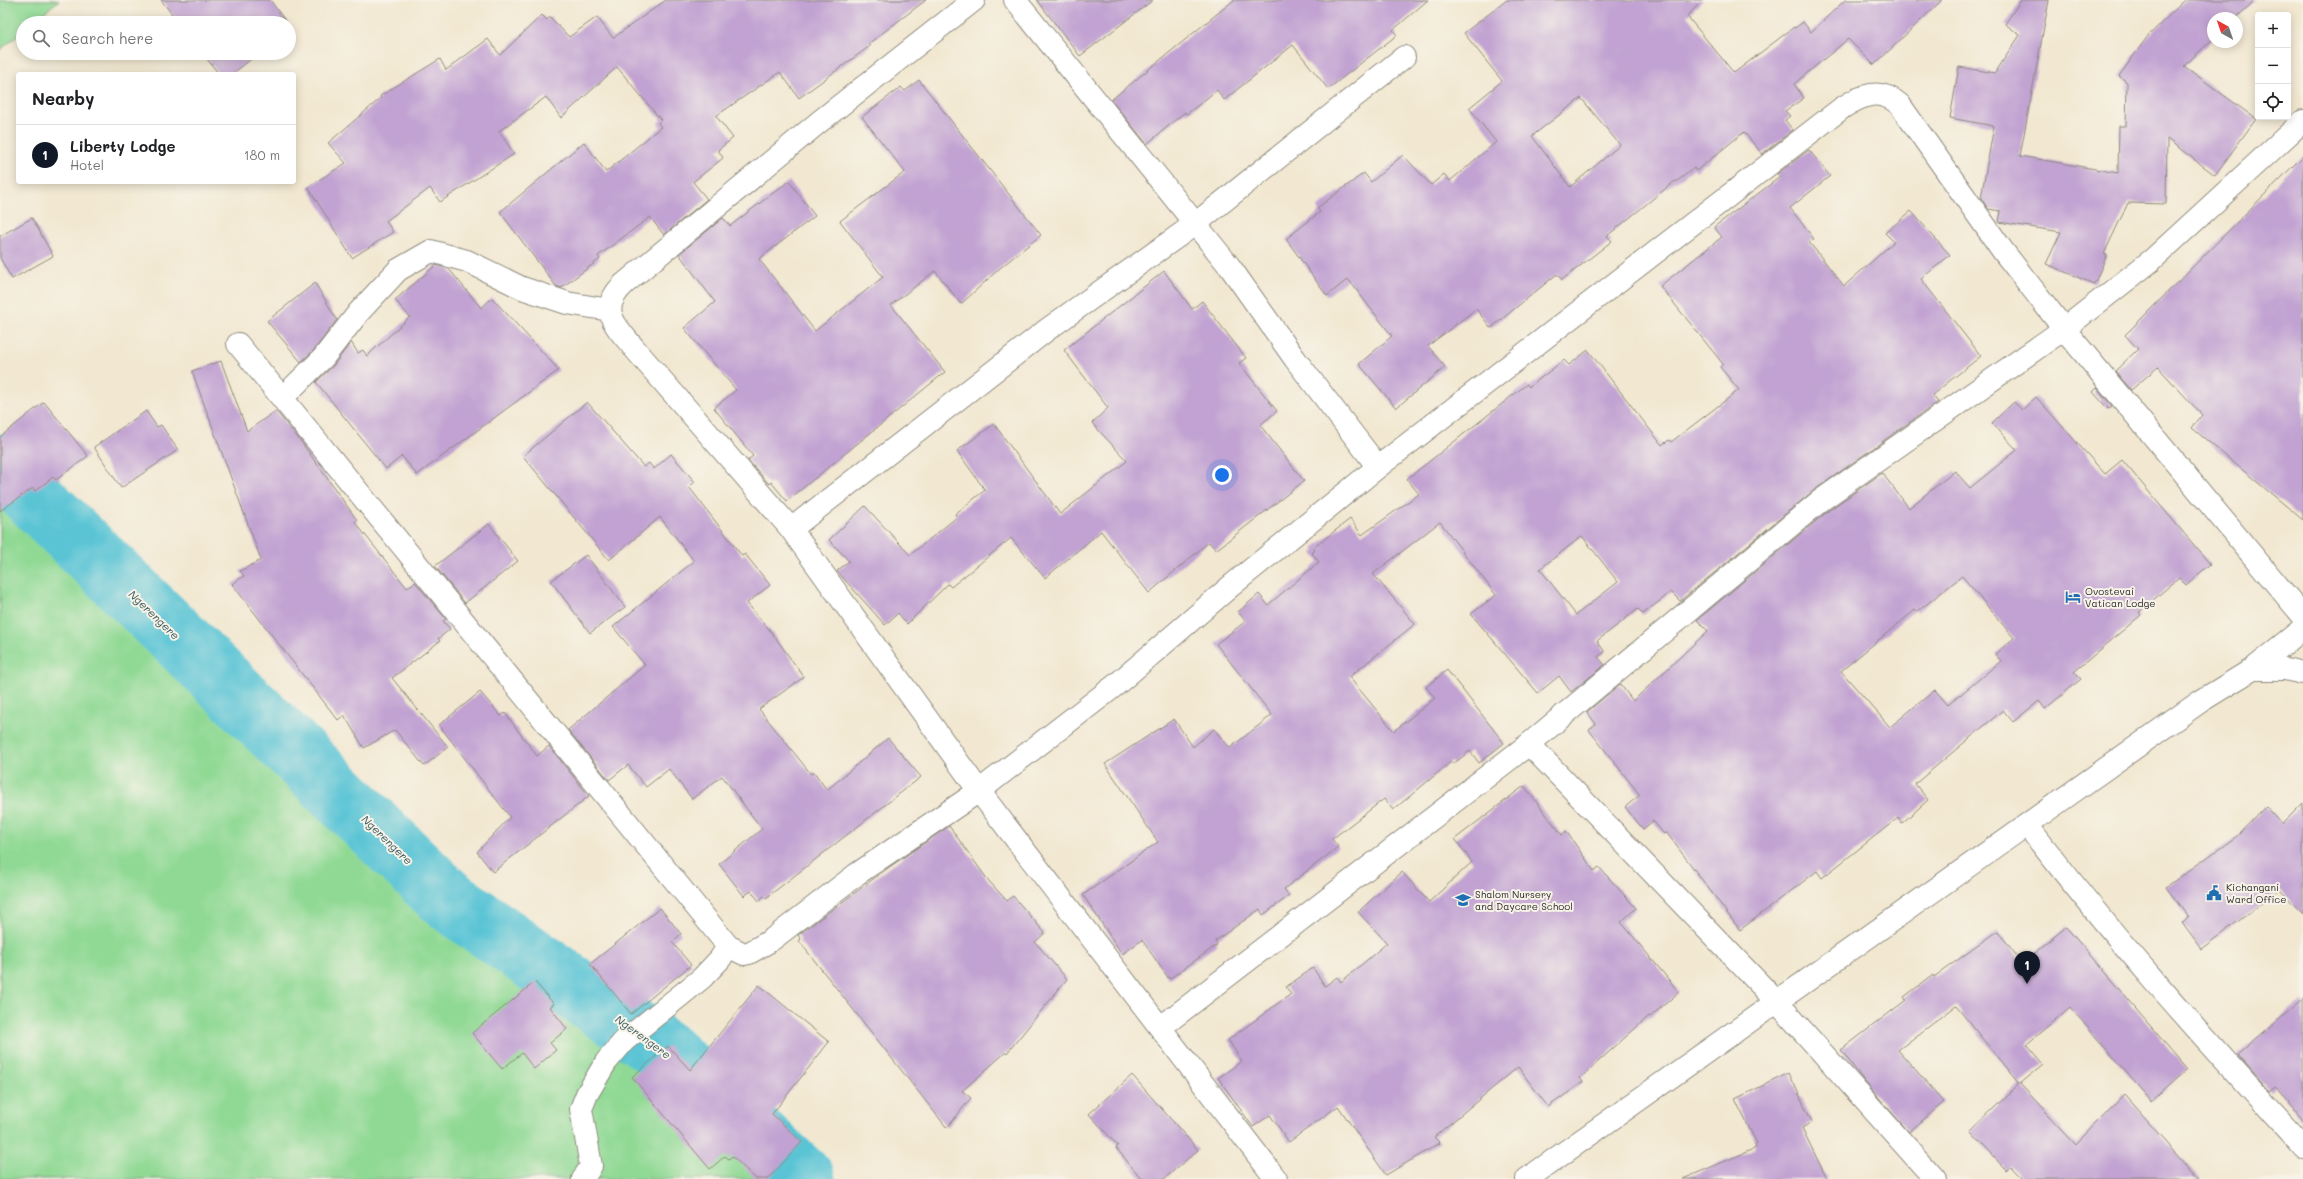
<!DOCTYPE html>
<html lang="en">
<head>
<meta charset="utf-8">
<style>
	body { margin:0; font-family:Mali,sans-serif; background:#f2f2f2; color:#202124 }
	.controls { position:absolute; right:12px; top:12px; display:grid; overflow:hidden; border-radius:4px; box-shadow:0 2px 10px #0003 }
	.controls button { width:36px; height:36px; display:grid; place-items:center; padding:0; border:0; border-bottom:1px solid #e0e0e0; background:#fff; color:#202124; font:20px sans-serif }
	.compass { position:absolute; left:2207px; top:12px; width:36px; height:36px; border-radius:50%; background:#fff; box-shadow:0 2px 10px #0003; rotate:320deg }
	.you { position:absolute; left:1222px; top:475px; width:14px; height:14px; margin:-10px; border:3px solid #fff; border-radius:50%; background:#1a73e8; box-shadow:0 0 0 6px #1a73e833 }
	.badge { display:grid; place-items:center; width:26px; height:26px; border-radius:50%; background:#111827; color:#fff; font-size:13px; font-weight:700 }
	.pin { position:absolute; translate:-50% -33px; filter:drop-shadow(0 1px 2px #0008) }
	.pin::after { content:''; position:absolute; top:21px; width:14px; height:12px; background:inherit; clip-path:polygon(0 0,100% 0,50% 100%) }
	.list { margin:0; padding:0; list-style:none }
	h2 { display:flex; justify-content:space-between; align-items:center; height:52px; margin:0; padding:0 16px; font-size:17px }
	h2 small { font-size:13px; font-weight:400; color:#757577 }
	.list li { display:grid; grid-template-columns:26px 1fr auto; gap:12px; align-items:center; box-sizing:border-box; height:60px; padding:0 16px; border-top:1px solid #e0e0e0 }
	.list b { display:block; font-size:15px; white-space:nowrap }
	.list p { margin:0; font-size:13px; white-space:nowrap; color:#757577 }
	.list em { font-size:13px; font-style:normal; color:#757577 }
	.icon { flex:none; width:22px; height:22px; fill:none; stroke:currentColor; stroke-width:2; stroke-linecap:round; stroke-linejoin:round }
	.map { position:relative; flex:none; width:2303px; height:1179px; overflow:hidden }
	.search { position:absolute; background:#fff; box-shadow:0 2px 10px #0003; left:16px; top:16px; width:280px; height:44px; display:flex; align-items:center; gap:10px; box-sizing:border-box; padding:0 14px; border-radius:22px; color:#757577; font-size:15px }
	.panel { position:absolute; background:#fff; box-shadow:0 2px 10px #0003; left:16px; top:72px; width:280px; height:112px; border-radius:4px }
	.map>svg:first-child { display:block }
	.green { fill:#90d994; stroke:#5e8260 }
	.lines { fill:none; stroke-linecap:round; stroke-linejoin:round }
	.river { stroke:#5ac4d5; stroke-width:63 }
	.building { fill:#c1a2d2; fill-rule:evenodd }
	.minor-casing { stroke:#8e8a7e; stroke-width:24 }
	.minor { stroke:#fff; stroke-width:22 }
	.labels { text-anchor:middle; stroke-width:4; stroke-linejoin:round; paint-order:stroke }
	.poi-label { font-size:10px; fill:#2b2b2b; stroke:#f7f3e8; text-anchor:start }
	.water-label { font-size:11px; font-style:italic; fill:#39595e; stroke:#f7f3e8 }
</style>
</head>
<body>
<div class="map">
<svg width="2303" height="1179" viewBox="0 0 2303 1179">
	<rect width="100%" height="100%" fill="#f7f3e8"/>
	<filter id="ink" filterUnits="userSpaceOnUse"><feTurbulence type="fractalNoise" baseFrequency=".025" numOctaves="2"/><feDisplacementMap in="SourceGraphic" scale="8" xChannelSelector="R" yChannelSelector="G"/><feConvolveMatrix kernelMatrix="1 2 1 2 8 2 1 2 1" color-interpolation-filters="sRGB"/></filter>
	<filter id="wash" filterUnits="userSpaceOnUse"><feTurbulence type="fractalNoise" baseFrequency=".012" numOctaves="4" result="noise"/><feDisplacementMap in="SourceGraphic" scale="16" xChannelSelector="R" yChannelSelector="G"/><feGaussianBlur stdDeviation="0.9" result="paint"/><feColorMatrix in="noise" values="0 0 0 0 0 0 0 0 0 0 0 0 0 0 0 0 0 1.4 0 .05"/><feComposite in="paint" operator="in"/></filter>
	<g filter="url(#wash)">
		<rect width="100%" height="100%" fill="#f2e8d1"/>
		<path class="green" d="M0,0H59L32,23H23V31L0,50Z
			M0,462L570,982L755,1169L767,1179H0Z"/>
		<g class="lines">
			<path class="river" d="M0,465L446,898L664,1051L804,1179"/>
		</g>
		<g id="blocks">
			<path class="building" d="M161,0H270L287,23H179Z
				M666,0H926L868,44L870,46L799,98L780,72L716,116L733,138L718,150L723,158L693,182L707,199L664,235L650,217L598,256L600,259L561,288L556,286L500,212L584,142L606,172L661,127L658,123L661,120L617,67L561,118L546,97L499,131L514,154L440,202L430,188L386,221L393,232L352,258L308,187L346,163L328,143L381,98L380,96L440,59L446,70L488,39L500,55L542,15L547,20L550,17L569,37L597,17L613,38Z
				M1037,0H1153L1080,56Z
				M1234,0H1428L1393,30L1397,35L1328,89L1293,45L1224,100L1217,90L1187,114L1185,112L1147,144L1111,100Z
				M1507,0H1703L1687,16L1734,73L1794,27L1795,28L1803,22L1811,32L1845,0H1942L1874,65L1848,39L1794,84L1804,98L1785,111L1790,116L1785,120L1793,130L1762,154L1744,132L1696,171L1694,168L1676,182L1675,181L1607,236L1612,241L1562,280L1557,274L1491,328L1476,309L1428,346L1445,367L1396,408L1359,364L1392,336L1348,279L1327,296L1286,239L1320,212L1317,208L1364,173L1371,182L1403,155L1431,185L1444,174L1450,181L1496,142L1469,108L1502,81L1464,33ZM1581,98L1620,145L1570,187L1532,136Z
				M2021,0H2049L2020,156L2118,173L2119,126H2126L2127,82L2119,76L2148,36L2185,0H2255L2236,18H2213V39L2184,66L2256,119L2215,175L2167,139L2166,204L2128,203L2104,254L2107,255L2094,284L2046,264L2061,232L1999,222L2001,211L1988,209L1981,198L1994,126L1950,118L1959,67L1995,73L2020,35L2005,24Z
				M202,53H259L232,74H219Z
				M919,80L1041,235L1000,268L961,304L935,271L891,305L945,372L787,501L771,482L769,484L748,460L753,456L714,408L736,390L684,328L715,302L679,254L723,218L730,226L789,181L815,216L759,259L815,331L883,277L840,221L905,172L862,117L901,87L905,91Z
				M1809,150L1830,176L1790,208L1814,239L1809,242L1844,286L1894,242L1885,233L1911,211L1950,255L1921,279L1981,356L1932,395L1938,402L1813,491L1680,601L1671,592L1643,614L1638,609L1597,641L1605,652L1598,657L1605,665L1571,692L1559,676L1538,693L1471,614L1496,595L1440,522L1373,574L1415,624L1349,677L1394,731L1435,698L1426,687L1447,670L1504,743L1479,763L1470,751L1453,764L1451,762L1393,810L1384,799L1332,839L1338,847L1284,889L1289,896L1263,915L1260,909L1215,941L1217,945L1169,979L1142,940L1122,954L1083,895L1158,842L1105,764L1174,719L1193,747L1214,729L1230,748L1272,715L1216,644L1246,621L1238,612L1259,594L1268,605L1319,562L1312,553L1315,550L1313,548L1350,519L1362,535L1419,494L1407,479L1527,384L1529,387L1564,360L1569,365L1588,350L1662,445L1669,440L1671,442L1739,390L1720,367L1723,364L1660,286L1722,237L1714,227L1780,177L1777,174ZM1582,536L1618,582L1576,615L1540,569Z
				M2303,156V520L2192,428L2202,415L2158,367L2131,390L2115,371L2138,349L2125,335Z
				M32,218L53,256L12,279L0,258V236Z
				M436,265L449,269L481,308L492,298L559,370L417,475L402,456L386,469L316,382L333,366L351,342L358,353L363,350L367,356L410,317L395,300Z
				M1164,271L1192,309L1202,301L1246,358L1239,363L1277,411L1260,425L1304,481L1216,550L1209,542L1149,593L1101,531L1045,578L1011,538L951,587L948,584L907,624L898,613L885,625L837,571L849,561L829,540L865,506L910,555L957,517L955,514L985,490L957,451L994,424L1060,514L1127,461L1092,423L1108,408L1064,350Z
				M315,283L337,320L314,350L301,362L267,321Z
				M221,361L247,431L276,411L302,443L357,520L355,522L407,588L415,582L446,619L443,621L450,629L438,639L440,641L392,678L448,747L424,766L395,730L364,748L344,715L338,720L232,584L244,576L240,571L261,560L192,371Z
				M2097,388L2112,406L2108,409L2093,392Z
				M2036,397L2105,474L2122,460L2210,564L2186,585L2179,578L2139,612L2141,615L2074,672L2081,679L2045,709L2039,701L2013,722L2003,710L1915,784L1928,800L1902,823L1898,818L1822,878L1817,871L1740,930L1666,832L1664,834L1653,821L1643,829L1625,807L1640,795L1589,730L1596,724L1587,712L1620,684L1633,701L1708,631L1697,620L1828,511L1882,473L1909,508L1955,471L1970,488L2017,450L1992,423L2014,402L2022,410ZM1962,576L2014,638L1995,654L2001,661L1948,705L1935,690L1890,727L1841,671L1915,610L1917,612Z
				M44,402L88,456L56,480L53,477L35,491L33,488L0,511V437Z
				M587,402L644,467L649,463L654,469L671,454L695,482L689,487L742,556L745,554L770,585L747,603L772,633L804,677L759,709L811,774L814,772L827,790L888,738L921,777L766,898L764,896L759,901L751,891L744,896L719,864L762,829L722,776L692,799L669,769L646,787L628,765L609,780L568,730L645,665L613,627L694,561L660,517L609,560L523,456Z
				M146,411L157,427L161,425L178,450L121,488L94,447Z
				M489,524L518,561L465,603L435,566Z
				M586,555L625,607L590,633L551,581Z
				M480,692L501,716L505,713L537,756L549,746L589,796L493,872L477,852L510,817L439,725Z
				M1524,786L1562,835L1566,831L1594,871L1599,867L1636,908L1621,922L1679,992L1650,1017L1649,1016L1580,1078L1583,1082L1548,1107L1518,1067L1434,1137L1440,1143L1386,1175L1338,1106L1289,1142L1270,1115L1253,1127L1218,1078L1242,1061L1228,1040L1291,994L1286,987L1313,968L1325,986L1337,977L1341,982L1387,943L1358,912L1402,872L1429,902L1472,862L1455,839Z
				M2303,803V914L2280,890L2201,949L2182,923L2188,917L2166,887L2237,836L2266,806L2282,824Z
				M949,826L988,880L1007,901L1013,896L1045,933L1035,942L1067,979L1007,1053L1006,1052L962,1091L971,1098L947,1128L799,941L801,939L798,935L888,868Z
				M660,908L681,934L672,942L691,965L631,1014L590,964Z
				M2066,927L2187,1069L2151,1101L2070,1007L2027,1044L2044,1064L2020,1084L2076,1144L2124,1094L2200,1179H2023L2010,1166L2006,1170L1970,1131L2019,1084L1956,1006L1898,1050L1944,1102L1909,1132L1864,1081L1841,1050L1906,1000L1904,997L1933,975L1934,977L1998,931L2022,963Z
				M535,982L554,1004L550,1007L567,1029L550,1043L556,1050L534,1069L522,1053L502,1069L472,1033Z
				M759,985L829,1042L772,1114L802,1142L768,1179H756L732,1156L729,1159L725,1156L710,1169L632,1077L668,1046L690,1070Z
				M2303,999V1122L2276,1087L2270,1092L2237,1055Z
				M1789,1073L1812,1122L1802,1128L1827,1179H1683L1756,1148L1755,1145L1757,1144L1735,1099Z
				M1132,1075L1198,1150L1164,1179H1142L1116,1148L1118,1146L1089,1114Z"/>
		</g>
	</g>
	<g filter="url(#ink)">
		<use href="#blocks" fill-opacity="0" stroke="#8e8a7e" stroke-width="1"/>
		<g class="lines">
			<g class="minor-casing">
				<path id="minor" d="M974,0L819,122L624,284C597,310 615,325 634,348L791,529L979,791L1276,1179
					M1015,0L1230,267L1295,359L1378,467
					M238,344L728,946L744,954L749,953L770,941L857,874L979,791L1117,684L1232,585L1378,467L1842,108C1862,95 1880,87 1900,105L2003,251L2064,329L2303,616
					M282,398L323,358L359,312L398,270L431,251L467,261L522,288L567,303L610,310
					M791,529L1048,329L1195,224L1404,57
					M2253,669H2285L2303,673
					M1529,744L1777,1002L1935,1179
					M2027,825C2113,938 2208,1042 2303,1147
					M1161,1027L1529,744L1820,501L2064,329L2152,260L2303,121
					M583,1179L591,1166L581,1109L587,1094L606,1062L624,1041L702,978L720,959L728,946
					M1527,1179L2201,701L2253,669L2303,629"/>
			</g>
			<use href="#minor" class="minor"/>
		</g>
	</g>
	<defs>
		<g id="hotel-bare" transform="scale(1.2)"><path d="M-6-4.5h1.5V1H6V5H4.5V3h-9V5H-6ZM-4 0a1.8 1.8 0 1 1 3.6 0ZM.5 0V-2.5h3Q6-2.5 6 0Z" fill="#1f6fb2" stroke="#f7f3e8" stroke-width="2.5" paint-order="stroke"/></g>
		<g id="civic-bare" transform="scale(1.2)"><path d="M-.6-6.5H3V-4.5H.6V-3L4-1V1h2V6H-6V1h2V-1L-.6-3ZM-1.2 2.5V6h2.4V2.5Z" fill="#1f6fb2" stroke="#f7f3e8" stroke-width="2.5" paint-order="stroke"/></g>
		<g id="school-bare" transform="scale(1.2)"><path d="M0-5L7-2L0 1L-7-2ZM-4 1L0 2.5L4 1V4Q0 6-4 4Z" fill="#1f6fb2" stroke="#f7f3e8" stroke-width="2.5" paint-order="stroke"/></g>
	</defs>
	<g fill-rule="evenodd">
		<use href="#hotel-bare" x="2073" y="597"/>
		<use href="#civic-bare" x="2214" y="893"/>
		<use href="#school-bare" x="1463" y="900"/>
	</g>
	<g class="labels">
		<g class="poi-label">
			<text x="2085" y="595">Ovostevai<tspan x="2085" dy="12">Vatican Lodge</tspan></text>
			<text x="2226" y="891">Kichangani<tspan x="2226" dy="12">Ward Office</tspan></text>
			<text x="1475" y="898">Shalom Nursery<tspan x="1475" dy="12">and Daycare School</tspan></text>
		</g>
		<g class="water-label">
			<text transform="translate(154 615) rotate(44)" y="4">Ngerengere</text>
			<text transform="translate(387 840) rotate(44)" y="4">Ngerengere</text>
			<text transform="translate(643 1037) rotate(36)" y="4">Ngerengere</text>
		</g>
	</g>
</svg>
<div class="controls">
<button>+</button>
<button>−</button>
<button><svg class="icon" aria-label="locate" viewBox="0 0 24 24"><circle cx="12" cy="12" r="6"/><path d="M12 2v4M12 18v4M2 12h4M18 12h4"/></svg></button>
</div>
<svg class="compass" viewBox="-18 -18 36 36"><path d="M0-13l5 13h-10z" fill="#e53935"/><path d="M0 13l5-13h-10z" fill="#757577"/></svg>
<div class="you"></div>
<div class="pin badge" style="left:2027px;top:984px">1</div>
<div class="search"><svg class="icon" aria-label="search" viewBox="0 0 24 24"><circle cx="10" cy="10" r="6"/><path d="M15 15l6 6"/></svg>Search here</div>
<section class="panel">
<h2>Nearby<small></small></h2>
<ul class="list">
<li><span class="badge">1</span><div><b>Liberty Lodge</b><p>Hotel</p></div><em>180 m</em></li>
</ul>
</section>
</div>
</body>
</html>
